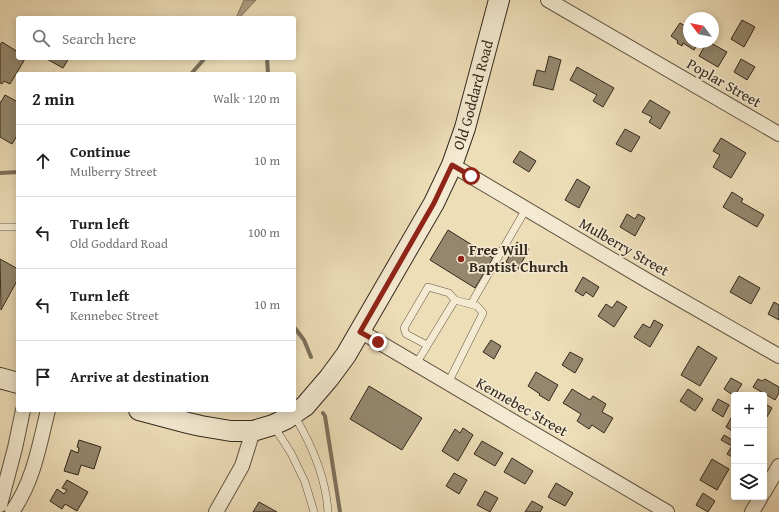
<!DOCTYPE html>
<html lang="en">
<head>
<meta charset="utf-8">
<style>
	body { margin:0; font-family:"Gentium Book Plus",serif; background:#f2f2f2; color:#202124 }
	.controls { position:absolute; right:12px; bottom:12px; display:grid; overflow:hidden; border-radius:4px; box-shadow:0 2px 10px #0003 }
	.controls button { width:36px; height:36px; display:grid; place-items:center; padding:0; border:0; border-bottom:1px solid #e0e0e0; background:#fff; color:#202124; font:20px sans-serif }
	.compass { position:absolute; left:683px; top:12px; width:36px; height:36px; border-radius:50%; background:#fff; box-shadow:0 2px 10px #0003; rotate:302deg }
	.stop { position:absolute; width:12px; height:12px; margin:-9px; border:3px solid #8f2418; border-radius:50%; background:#fff }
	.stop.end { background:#8f2418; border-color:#fff; box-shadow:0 1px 4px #0008 }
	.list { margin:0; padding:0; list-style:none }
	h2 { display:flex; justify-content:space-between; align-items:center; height:52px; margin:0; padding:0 16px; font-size:17px }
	h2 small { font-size:13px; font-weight:400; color:#757577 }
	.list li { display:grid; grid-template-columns:26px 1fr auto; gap:12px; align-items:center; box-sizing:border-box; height:72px; padding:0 16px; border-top:1px solid #e0e0e0 }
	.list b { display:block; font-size:15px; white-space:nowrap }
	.list p { margin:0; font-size:13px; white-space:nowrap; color:#757577 }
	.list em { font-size:13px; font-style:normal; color:#757577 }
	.icon { flex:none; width:22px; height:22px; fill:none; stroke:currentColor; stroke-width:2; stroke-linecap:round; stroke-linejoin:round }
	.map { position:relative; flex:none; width:779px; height:512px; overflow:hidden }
	.search { position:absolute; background:#fff; box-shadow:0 2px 10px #0003; left:16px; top:16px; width:280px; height:44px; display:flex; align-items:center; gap:10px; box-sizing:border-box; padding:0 14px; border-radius:4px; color:#757577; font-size:15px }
	.panel { position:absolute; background:#fff; box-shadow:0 2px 10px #0003; left:16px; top:72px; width:280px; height:340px; border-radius:4px }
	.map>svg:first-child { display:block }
	.water { fill:#aea084; stroke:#7d705b }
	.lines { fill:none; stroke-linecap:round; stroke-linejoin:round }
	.stream { stroke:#7d705b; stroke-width:4 }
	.building { fill:#94876e; stroke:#33291e }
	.lane-casing { stroke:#625644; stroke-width:8 }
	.street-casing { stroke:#625644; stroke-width:16 }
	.secondary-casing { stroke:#33291e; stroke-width:22 }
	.lane { stroke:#f4ead1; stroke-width:7 }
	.street { stroke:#f4ead1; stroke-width:14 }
	.secondary { stroke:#f4ead1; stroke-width:20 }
	.route { stroke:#8f2418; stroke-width:5 }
	.poi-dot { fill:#8f2418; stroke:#f4ead1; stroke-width:1.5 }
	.labels { text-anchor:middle; stroke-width:3.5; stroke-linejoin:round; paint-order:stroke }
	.street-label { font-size:15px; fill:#33291e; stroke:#f4ead1 }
	.poi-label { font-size:15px; font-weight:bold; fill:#33291e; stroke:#f4ead1; text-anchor:start }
</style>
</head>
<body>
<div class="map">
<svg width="779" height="512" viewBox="0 0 779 512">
	<rect width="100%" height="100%" fill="#eedeb8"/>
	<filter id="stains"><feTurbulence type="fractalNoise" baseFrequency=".005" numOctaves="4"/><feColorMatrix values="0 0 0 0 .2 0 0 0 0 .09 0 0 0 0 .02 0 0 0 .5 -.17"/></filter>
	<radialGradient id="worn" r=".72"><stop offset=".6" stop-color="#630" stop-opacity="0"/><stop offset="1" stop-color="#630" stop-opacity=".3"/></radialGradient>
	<path class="water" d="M244,0H256L239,18H236Z"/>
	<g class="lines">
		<path class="stream" d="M267,58L268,74
			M191,74L205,58
			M0,173L18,172
			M294,327L304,340L311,357
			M323,413L325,416L340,512"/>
	</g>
	<path class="building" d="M742,20L755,27L744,47L731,39Z
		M680,23L687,27L689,24V42H699L694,50L683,43L682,46L677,43L678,41L671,36Z
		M2,42L18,52V58L25,59L10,84L4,81L2,84L0,83V45Z
		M707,42H709L727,52L718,67L699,56Z
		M549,56L561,60L553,90L533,85L537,70L545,72Z
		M45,58H73L72,60L69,58L63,68Z
		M741,59L755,67L747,80L734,72Z
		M577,67L614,88L603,107L593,101L597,95L570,80Z
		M5,95L18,102V134L12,144L0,137V102H1Z
		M650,100L670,112L660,129L649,122L652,117L642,112Z
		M625,129L640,137L631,152L616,144Z
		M721,138L746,153L731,178L713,167L720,155L713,151Z
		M520,151L536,161L529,172L513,162Z
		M577,179L590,187L579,208L565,200Z
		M732,192L743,199L741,202L764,215L757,227L723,207Z
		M627,214L635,219L638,214L645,218L635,236L620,227Z
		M448,230L493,258L475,288L430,260Z
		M517,242L529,249L516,273L509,270L512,265L506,262Z
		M0,259L18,269V279L1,310Z
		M739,276L760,288L751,304L730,292Z
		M583,277L599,287L593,297L586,292L583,296L575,291Z
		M617,301L627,307L614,327L598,316L606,304L612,308Z
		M774,302L779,305V320L768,314Z
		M654,320L663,325L650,347L634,337L643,324L650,328Z
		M491,340L501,346L494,359L483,352Z
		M698,346L717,358L700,386L681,375Z
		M570,352L583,359L575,373L562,365Z
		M536,372L558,385L549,401L539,395L540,394L528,386Z
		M731,378L742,384L735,395L734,396L724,389Z
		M758,379L762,381L765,379L779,387V393L775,400L753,387Z
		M369,386L422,418L402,450L350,419Z
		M572,389L590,400L593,396L606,404L602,412L613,418L604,433L592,425L589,429L577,421L581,414L563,403Z
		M688,389L703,399L695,411L680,401Z
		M718,399L729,405L723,417L712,410Z
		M764,403L772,408L764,422Z
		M734,413V432L726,427Z
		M463,428L473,435L458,461L442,451L455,429L460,433Z
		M724,435L734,441V458L727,454L732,446L721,440Z
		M79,440L101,447L94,469L81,465L78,475L64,471L71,450L78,453L79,448L77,447Z
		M482,441L503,453L495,466L474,454Z
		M512,458L533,471L525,484L504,472Z
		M712,459L729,469L717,490L700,480Z
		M454,473L467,480L459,494L446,486Z
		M67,480L88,492L77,511L65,504L62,509L50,501L57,489L64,494L67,490L62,488Z
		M556,483L573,493L565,506L548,497Z
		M485,491L498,498L490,512L477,505Z
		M703,493L715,501L708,512L696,505Z
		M532,501L543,507L540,512H525Z
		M259,502L277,512H253Z"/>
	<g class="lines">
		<g class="lane-casing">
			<path id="lane" d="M0,227H18
				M471,304L526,209
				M416,364L455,300L449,293L428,287L404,328L406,334L427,345
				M448,383L483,313L477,306L455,300
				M294,415C312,445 326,477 328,512
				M273,425L291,453L305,482L314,512"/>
		</g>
		<g class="street-casing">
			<path id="street" d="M548,0L779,134
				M452,165L648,281L779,356
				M360,331L667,512
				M764,492L779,466
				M0,505L15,448L23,410
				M12,512C34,480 39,446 48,410
				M216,512L242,466L253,431
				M752,512L761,497"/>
		</g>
		<g class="secondary-casing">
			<g id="secondary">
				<path d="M0,378L18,383"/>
				<path id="s1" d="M139,410L188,423L201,426L231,431H253L273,425L286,419L299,410L305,406L329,378L346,355L434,203L452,165L465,128L499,0"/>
			</g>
		</g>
		<use href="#lane" class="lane"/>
		<use href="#street" class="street"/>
		<use href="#secondary" class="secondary"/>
	</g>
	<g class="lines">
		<path class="route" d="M378,342L360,332L434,203L452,165L471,176"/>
	</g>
	<circle class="poi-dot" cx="461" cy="259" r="4"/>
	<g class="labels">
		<g class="street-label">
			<text transform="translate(724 83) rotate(30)" y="5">Poplar Street</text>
			<text dy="5" stroke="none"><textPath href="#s1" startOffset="531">Old Goddard Road</textPath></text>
			<text transform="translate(624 247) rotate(30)" y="5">Mulberry Street</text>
			<text transform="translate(522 407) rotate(30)" y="5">Kennebec Street</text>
		</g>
		<g class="poi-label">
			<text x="469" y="255">Free Will<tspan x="469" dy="17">Baptist Church</tspan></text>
		</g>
	</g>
	<rect width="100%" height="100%" filter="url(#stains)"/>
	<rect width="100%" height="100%" fill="url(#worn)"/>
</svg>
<div class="controls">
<button>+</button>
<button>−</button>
<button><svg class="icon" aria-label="layers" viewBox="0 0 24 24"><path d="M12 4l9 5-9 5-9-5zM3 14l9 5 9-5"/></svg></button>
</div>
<svg class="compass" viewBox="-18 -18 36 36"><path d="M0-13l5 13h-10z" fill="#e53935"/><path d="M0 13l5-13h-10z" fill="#757577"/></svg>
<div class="stop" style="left:471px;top:176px"></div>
<div class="stop end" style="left:378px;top:342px"></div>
<div class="search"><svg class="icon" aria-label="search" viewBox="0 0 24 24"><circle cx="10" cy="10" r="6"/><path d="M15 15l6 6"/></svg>Search here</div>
<section class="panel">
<h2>2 min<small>Walk · 120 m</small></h2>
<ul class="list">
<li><svg class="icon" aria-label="ahead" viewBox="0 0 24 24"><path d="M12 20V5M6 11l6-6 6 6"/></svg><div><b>Continue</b><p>Mulberry Street</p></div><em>10 m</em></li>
<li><svg class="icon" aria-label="left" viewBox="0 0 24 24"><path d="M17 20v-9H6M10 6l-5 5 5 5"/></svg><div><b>Turn left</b><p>Old Goddard Road</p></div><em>100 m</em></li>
<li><svg class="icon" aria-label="left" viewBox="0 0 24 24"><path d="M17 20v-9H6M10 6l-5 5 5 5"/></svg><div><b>Turn left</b><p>Kennebec Street</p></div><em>10 m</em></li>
<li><svg class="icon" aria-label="arrive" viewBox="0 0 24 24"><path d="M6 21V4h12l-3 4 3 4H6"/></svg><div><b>Arrive at destination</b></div></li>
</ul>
</section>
</div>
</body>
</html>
